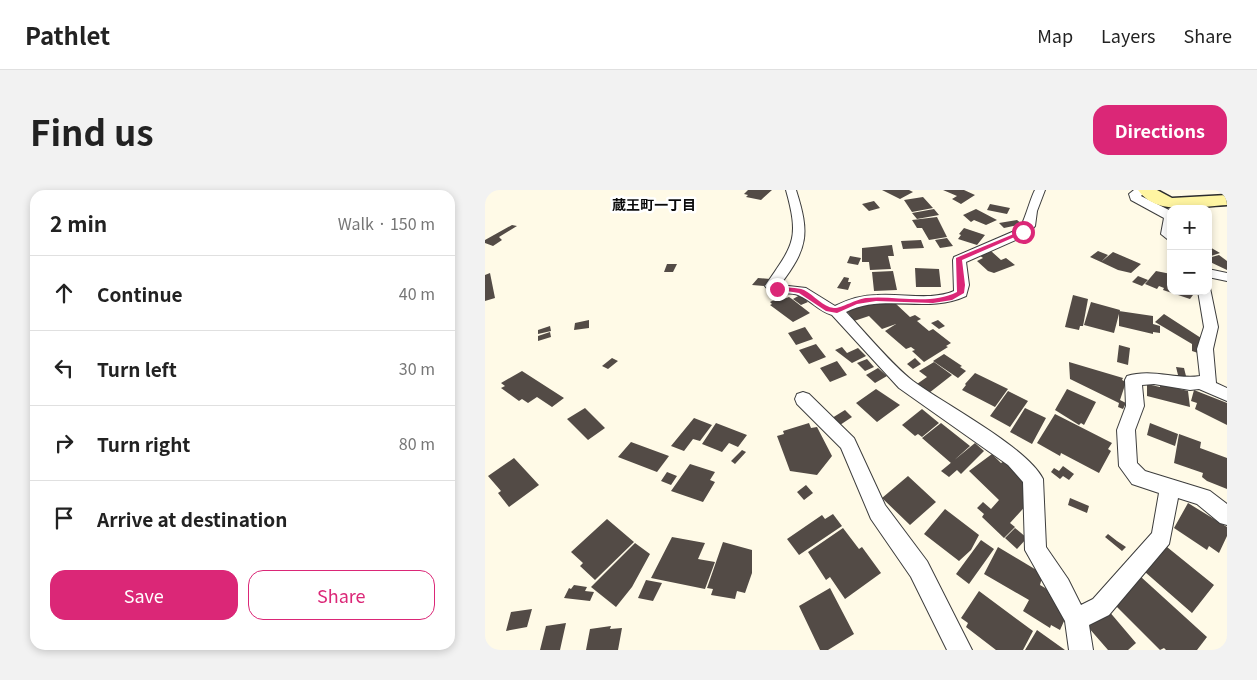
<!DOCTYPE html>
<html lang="en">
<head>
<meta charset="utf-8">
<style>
	body { margin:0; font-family:Georgia,"Noto Sans JP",serif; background:#f2f2f2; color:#222 }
	.controls { position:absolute; right:15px; top:15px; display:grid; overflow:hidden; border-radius:10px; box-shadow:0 2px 8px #0003 }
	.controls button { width:45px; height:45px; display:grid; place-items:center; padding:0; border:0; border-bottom:1px solid #e0e0e0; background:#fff; color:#222; font:25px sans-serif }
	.stop { position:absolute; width:15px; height:15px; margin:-11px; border:4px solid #db2777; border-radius:50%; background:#fff }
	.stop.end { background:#db2777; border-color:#fff; box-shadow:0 1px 5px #0008 }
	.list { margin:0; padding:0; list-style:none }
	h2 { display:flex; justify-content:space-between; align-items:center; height:65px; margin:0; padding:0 20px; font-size:21px }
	h2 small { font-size:16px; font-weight:400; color:#767676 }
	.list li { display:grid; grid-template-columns:32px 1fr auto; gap:15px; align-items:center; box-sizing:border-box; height:75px; padding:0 20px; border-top:1px solid #e0e0e0 }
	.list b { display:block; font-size:19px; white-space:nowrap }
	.list em { font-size:16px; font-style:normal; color:#767676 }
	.actions { display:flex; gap:10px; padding:15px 20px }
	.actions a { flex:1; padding:11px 0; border:1px solid #db2777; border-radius:15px; text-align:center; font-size:18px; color:#db2777 }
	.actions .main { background:#db2777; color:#fff }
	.icon { flex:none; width:28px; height:28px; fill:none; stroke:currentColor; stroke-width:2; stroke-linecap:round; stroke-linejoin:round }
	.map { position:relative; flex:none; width:742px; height:460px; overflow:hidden; border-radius:15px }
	header { display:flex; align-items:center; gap:30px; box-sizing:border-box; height:70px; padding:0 25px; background:#fff; border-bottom:1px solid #e0e0e0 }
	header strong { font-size:24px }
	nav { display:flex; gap:28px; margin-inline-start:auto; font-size:18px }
	.intro { display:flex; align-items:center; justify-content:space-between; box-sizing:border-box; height:120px; padding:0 30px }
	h1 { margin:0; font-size:35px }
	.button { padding:12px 22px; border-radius:15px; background:#db2777; color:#fff; font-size:18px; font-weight:700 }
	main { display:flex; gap:30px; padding:0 30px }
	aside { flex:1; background:#fff; border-radius:15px; box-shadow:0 2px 8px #0003 }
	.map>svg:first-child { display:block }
	.building { fill:#534b46 }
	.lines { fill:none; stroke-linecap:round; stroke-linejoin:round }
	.street-casing { stroke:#3d3d3d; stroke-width:2 }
	.secondary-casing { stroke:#2c2c2c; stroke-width:3 }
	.street { fill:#fff; fill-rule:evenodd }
	.secondary { fill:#fff5a2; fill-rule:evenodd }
	.route { fill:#db2777 }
	.labels { text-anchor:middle; stroke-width:5; stroke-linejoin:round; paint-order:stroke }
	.far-neighbourhood-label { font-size:14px; font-weight:bold; fill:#0a0a0a; stroke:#fff }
</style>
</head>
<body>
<header>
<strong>Pathlet</strong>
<nav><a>Map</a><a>Layers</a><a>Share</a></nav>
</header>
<div class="intro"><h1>Find us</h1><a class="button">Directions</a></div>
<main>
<aside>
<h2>2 min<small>Walk · 150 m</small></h2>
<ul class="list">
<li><svg class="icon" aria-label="ahead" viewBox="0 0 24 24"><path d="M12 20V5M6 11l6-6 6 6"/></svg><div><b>Continue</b></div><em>40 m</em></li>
<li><svg class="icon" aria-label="left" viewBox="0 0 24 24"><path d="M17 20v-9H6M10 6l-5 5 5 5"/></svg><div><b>Turn left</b></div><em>30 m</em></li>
<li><svg class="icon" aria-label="right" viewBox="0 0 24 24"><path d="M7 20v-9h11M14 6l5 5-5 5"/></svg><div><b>Turn right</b></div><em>80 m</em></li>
<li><svg class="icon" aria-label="arrive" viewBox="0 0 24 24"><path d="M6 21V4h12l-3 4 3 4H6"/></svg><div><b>Arrive at destination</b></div></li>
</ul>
<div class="actions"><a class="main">Save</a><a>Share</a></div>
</aside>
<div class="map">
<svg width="742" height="460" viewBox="0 0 742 460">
	<rect width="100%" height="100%" fill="#fffae7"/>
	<path class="building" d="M263,0H287L276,10L261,7L263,5L259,4Z
		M397,0H424L428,2L415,9Z
		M458,0H479L490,5L476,14L467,9L472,6Z
		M438,7L448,18L427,22L419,10Z
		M389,11L395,18L384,21L377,14Z
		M505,14L525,18L522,24L502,20Z
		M449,19L454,25L432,29L427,23Z
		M491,19L512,30L501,35L489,30L486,32L478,25Z
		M452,27L462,47L444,50L437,38H432L427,30Z
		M532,30L537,34L519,38L514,33Z
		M27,35L32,36L14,47L17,50L8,56L0,53V50Z
		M479,38L500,45L492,55L473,49L476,45L474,44Z
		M462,48L468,56L455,58L450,50Z
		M436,50L439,58L418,59L416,51Z
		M407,55L409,66H403L406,79L385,80L384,72H377V58Z
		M723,56L735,63L723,67Z
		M506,61L516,70L521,68L530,75L509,83L503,81L492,71L498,68L494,65Z
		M613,61L623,65L616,72L605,67Z
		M628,62L656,74L646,83L633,80L616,72Z
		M734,65L742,71V80L723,71V68Z
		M365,66L376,68L373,75L362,73Z
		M182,74H192L188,82H179Z
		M430,78L454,79L456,97H431Z
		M408,81L412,100L389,101L387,82Z
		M671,81L686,84V101H711L705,109L678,100L679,98L674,96L672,99L660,94Z
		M5,83L10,108L0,111V85Z
		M653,86L663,90L657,96L647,92Z
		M359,87L364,88L363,92H366L363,100L352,98Z
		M273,88L285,89L279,96L267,95Z
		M315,105L323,112L316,115L308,109Z
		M588,105L603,109L598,136H595L594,140L580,137Z
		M304,107L307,109L325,123L308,132L285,115L287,114L285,112L291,109L293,111Z
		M606,112L635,120L629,143L599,135Z
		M410,113L425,127L430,125L436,129L432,131L444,141L448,139L466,153L461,156L463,157L439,172L427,161L430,160L426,157L421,159L400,141L411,134L397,139L384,126L369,131L362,121L381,114Z
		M634,121L668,126V134L675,136V143L668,142V144L634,136Z
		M679,124L716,148L713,163L707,161V154L670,132Z
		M104,130V138L89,140L90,133Z
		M453,130L460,136L454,139L446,133Z
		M65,136L66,141L53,144V140Z
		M320,137L328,149L311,155L303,143Z
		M65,142L66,147L53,151V146Z
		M331,154L341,167L324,174L314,160Z
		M634,155L645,158L643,175L632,172Z
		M357,157L362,163L373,158L381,166L367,173L350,160Z
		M459,164L477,176L475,177L481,181L473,188L448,171Z
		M127,168L133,171L123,179L117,176Z
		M430,168L436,174L428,179L422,174Z
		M382,169L389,177L380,181L372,173Z
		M352,171L362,185L345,192L335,178Z
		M449,172L467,185L444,203L432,194L442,187L434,181Z
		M584,172L638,188L637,190L641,192L635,210L641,213L638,219L633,217L634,213L585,189Z
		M691,177L699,178L702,190L694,189Z
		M393,178L402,186L390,193L381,185Z
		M37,181L79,208L67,217L52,207L43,213L37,209L34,211L16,198L20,196L16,193Z
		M490,183L523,199L510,217L477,200L481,195L480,194Z
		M662,194L675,197V194L703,201L705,217L662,206Z
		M391,199L415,215L392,232L371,213Z
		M582,199L611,212L599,235L596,233L594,235L570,220Z
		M709,200L742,213V235L710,219L712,213L706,211Z
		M523,201L543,211L525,237L505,226Z
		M100,218L120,238L103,250L82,229Z
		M540,218L561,228L547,254L525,242Z
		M437,219L454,233L437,247L433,244L430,246L417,235Z
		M360,220L367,227L355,235L347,228Z
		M570,224L627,253L623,259L626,261L614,283L576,263L575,266L552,253Z
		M209,228L227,235L215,251L208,249L199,261L186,256Z
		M231,233L262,245L253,257L244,253L237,262L217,254Z
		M324,233L326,238L332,237L347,266L332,285L305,281L292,246L299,244L298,241Z
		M456,233L485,256L466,273L437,248Z
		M665,233L693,244L690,256L662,245Z
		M694,244L716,252L715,258L742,268V299L722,291L717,287L718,283L689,273Z
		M146,252L184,266L172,282L133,267Z
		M490,253L499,261L476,284L472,280L464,287L456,281Z
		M257,260L261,262L250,274L246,271Z
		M507,264L516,273L521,270L537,284L546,310L525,333L530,337L519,348L497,327L499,324L492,318L498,312L506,319L514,310L484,281Z
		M29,268L54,295L24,317L13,303L16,301L3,286Z
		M205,274L230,282L225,290L230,292L218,312L186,301Z
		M578,276L589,284L584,290L578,286L575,289L566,282L569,278L574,281Z
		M182,282L192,286L186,295L176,291Z
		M423,286L451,312L425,335L397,308Z
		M321,295L328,303L319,310L312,302Z
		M585,308L604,316L602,323L583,315Z
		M703,313L742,337V346L734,363L724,356L722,360L689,338Z
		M460,319L494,345L486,360L474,371L439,344Z
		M348,324L357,336L314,365L302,349L337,325L340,329Z
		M122,329L149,352L110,390L95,376L98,373L86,362Z
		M358,338L374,359L377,357L396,383L360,409L345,387L341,390L323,362Z
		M530,338L542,348L532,359L520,348Z
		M623,344L632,351L641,357L637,361L620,347Z
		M187,347L220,353L213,369L230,372L220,399L166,388Z
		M496,350L509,359L484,394L471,384Z
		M238,352L267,360V383L260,403L252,401L250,409L226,405L228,399L222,398Z
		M150,353L165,364L147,397L131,417L106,397Z
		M513,357L558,384L555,395L574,406L570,414L578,419L580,429L575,440L566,435L565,438L538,421L544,410L499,384Z
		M682,357L729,395L707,423L660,382Z
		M656,387L722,447L712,460H681L679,458L675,460L629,414Z
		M161,390L177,393L168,411L153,408Z
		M89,395L102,397L100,401L109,402L105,411L79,408L84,398L86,399Z
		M345,398L369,444L343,460H335L314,416Z
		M494,401L548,441L538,460H511L481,437L483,433L476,428Z
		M47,419L42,437L21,441L26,422Z
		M623,420L651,453L643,460H623L603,437Z
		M81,433L75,460H55L61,436Z
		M126,436L125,439L137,438L133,460H101L105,439Z
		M552,440L580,460H540Z"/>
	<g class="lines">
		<g class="street-casing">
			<path id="street" d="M301,0H311C325,44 323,58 295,95L321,98L350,116C364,109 376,105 392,105C417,103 446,111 469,101L468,70L469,67L534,39C539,34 545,9 550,0H560L552,21L550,36L542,45L481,72L484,95L481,106C443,124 399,103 361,122C380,142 407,175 428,191C459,214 542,257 558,289L561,357L583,389L596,415L608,409L667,343L674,303L647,294L634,276L632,240L641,216L640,190L642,186C667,178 691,190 715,186L712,159L719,137L713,101H723L725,98L733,137L728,159L731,193L742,198V211L714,199L705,200L669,194L657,195L659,216L650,240L652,273L660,281L725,301L742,314V335L735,333L712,314L693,308L684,354L624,425L604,435L608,460H584L580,431L540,360L538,292L523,275L414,198L347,125C333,121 326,110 313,105C302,101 288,107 280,96C308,55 315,50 301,0Z
				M649,0H661L656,6L686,21V52L676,44L679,28L646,10L644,4Z
				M723,79L742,83V91L723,87Z
				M318,202L324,204L369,248L400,315L442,371L487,460H462L426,387L386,329L356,258L312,214L310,209L312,204Z"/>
		</g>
		<g class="secondary-casing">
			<path id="secondary" d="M653,0H672L687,8L742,5V15C715,16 672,27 653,0Z"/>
		</g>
		<use href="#street" class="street"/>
		<use href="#secondary" class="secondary"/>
	</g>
	<path class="route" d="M536,41L541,42L477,70L480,95L479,103L467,110L448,113L391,111L372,114L352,123L341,121L314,103L289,99L292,97C300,98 312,97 319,100C329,105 338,117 349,118C354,119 372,109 381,108C410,105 445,116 472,102L471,68Z"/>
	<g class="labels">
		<g class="far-neighbourhood-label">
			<text x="169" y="20">蔵王町一丁目</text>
		</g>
	</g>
</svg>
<div class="controls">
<button>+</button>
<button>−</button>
</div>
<div class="stop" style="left:538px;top:42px"></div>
<div class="stop end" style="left:292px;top:99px"></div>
</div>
</main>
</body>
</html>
